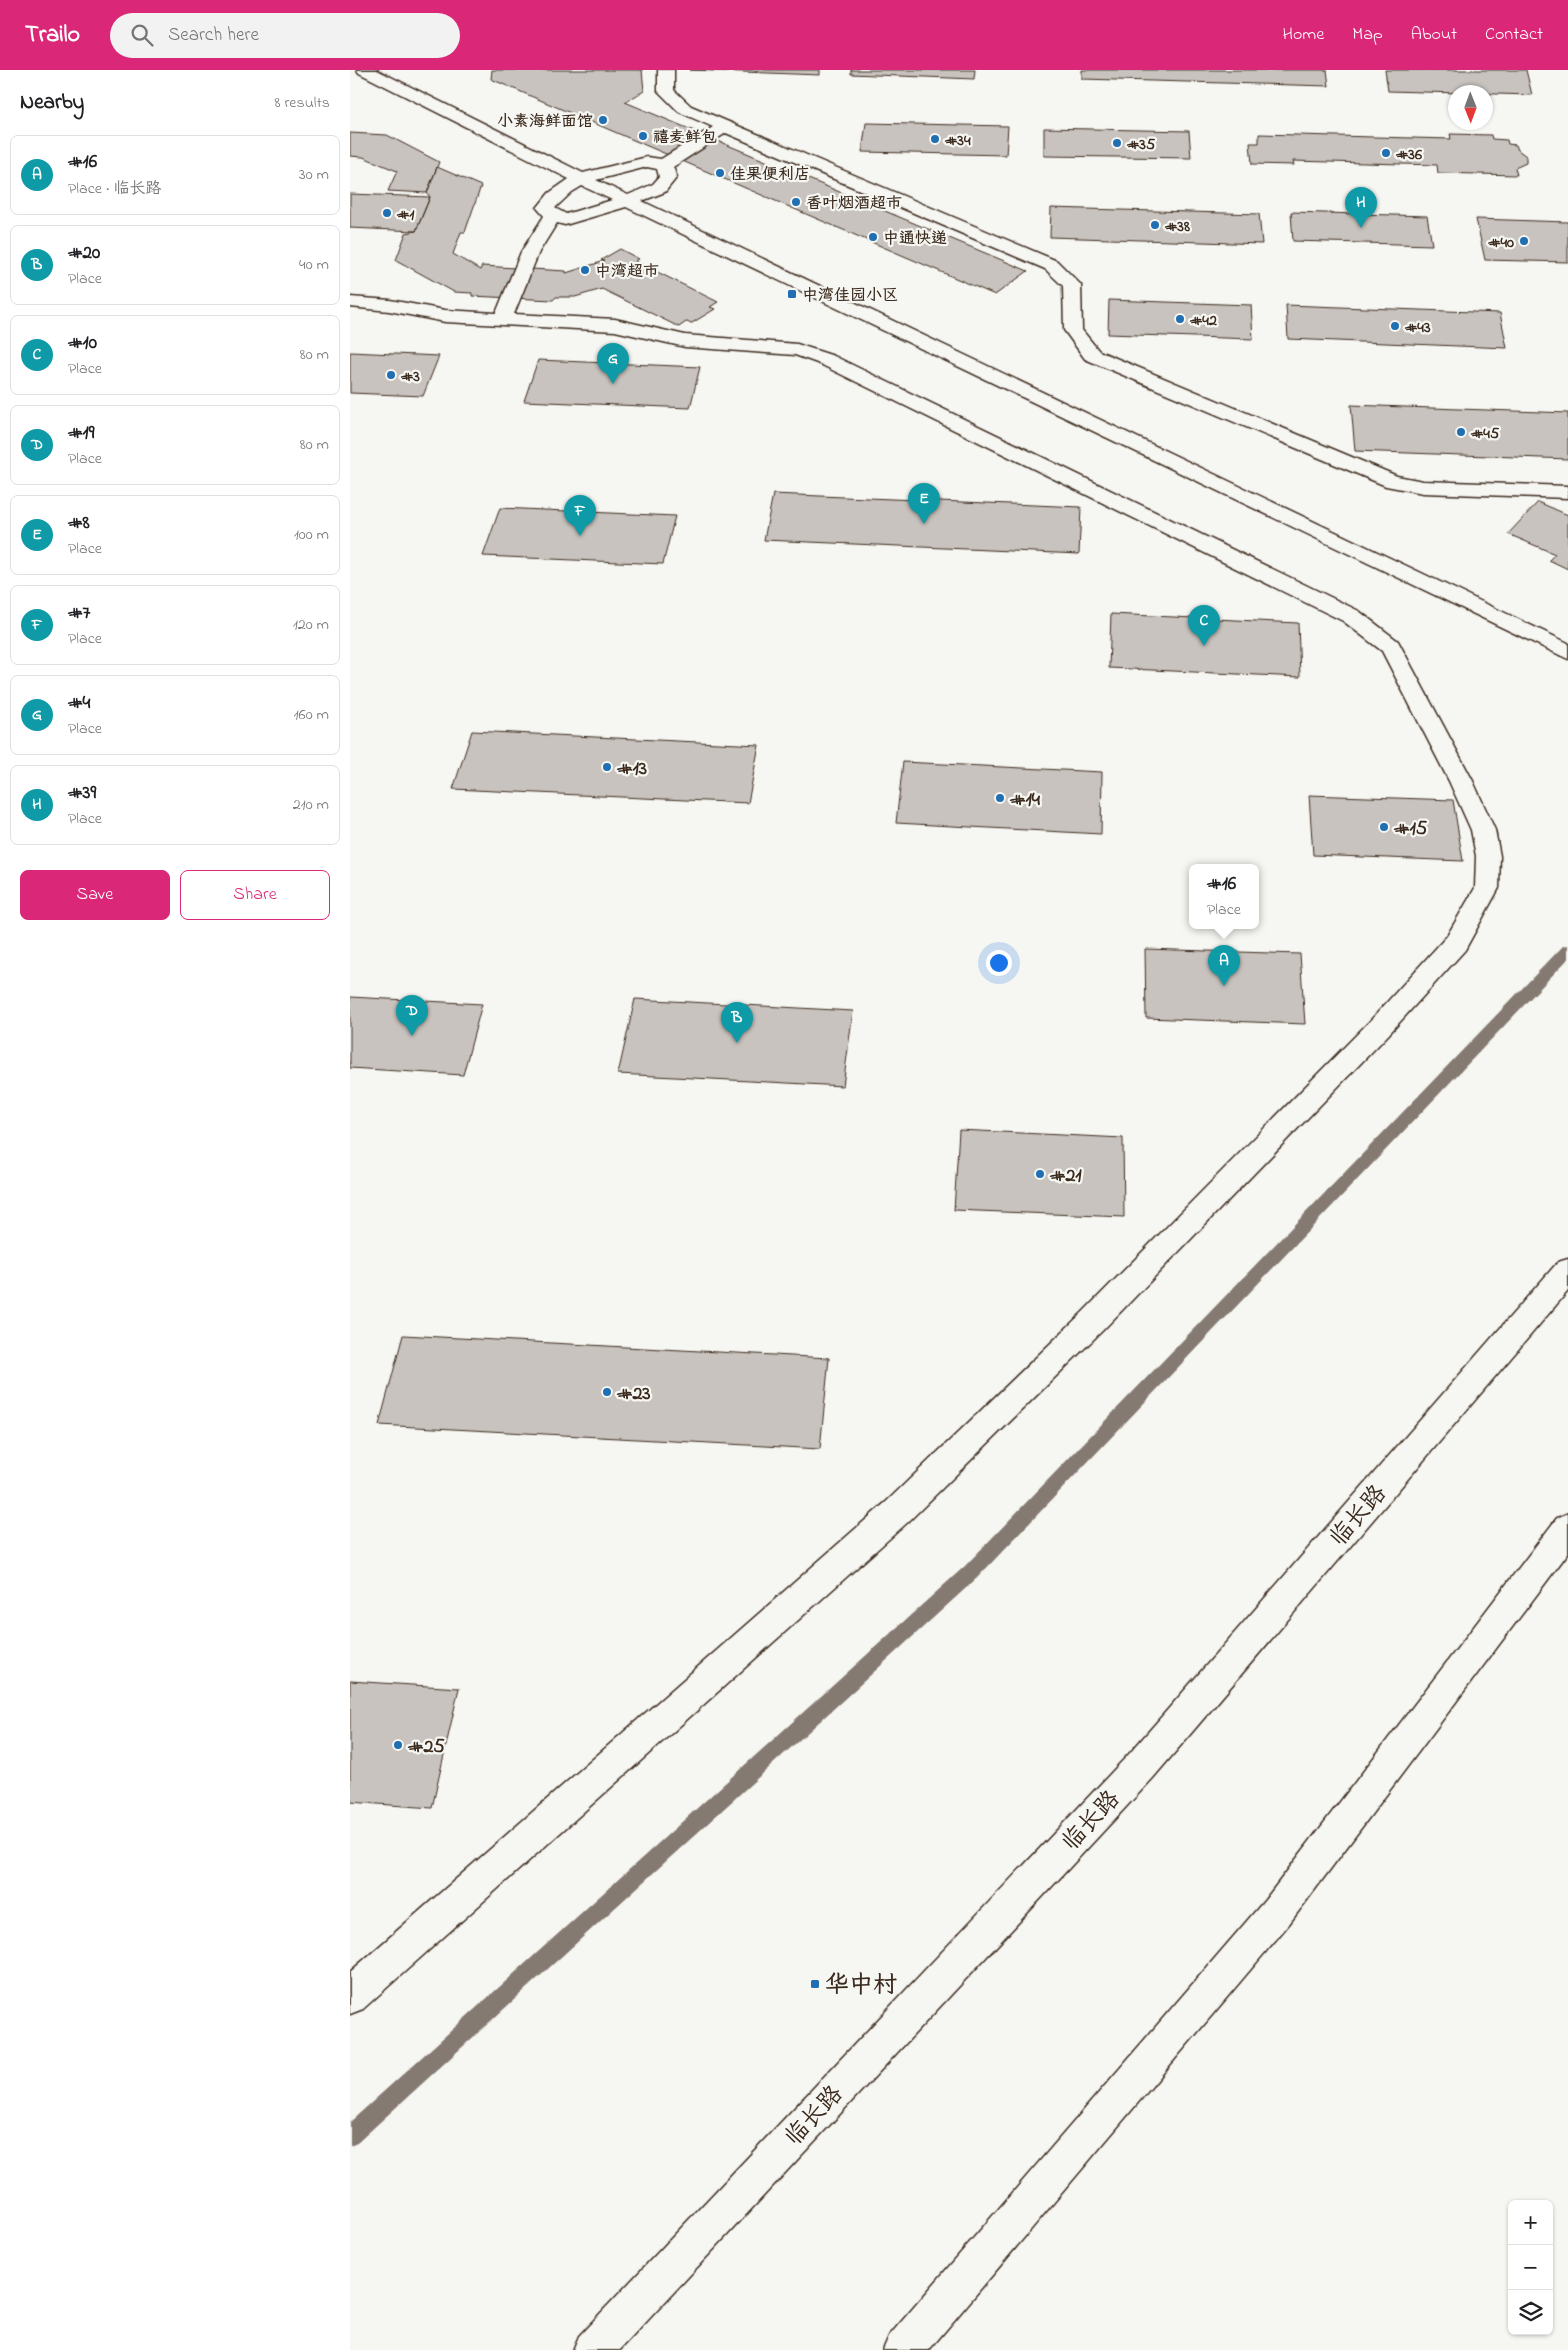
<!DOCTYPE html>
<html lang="en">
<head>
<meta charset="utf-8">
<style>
	body { margin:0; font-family:"Indie Flower","LXGW WenKai TC",sans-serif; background:#f2f2f2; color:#202124 }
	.controls { position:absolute; right:15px; bottom:15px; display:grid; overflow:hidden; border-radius:8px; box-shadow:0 1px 4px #0004 }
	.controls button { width:45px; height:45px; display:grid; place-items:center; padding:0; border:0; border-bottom:1px solid #e0e0e0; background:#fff; color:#202124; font:25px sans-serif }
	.compass { position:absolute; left:1098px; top:15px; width:45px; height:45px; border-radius:50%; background:#fff; box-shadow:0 1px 4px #0004; rotate:179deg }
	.you { position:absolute; left:648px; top:892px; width:18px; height:18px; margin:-12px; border:4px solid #fff; border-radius:50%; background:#1a73e8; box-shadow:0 0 0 8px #1a73e833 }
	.badge { display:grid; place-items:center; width:32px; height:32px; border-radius:50%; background:#db2777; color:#fff; font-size:16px; font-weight:700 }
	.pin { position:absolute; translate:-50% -41px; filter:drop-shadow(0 1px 2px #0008) }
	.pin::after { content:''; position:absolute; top:26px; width:18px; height:15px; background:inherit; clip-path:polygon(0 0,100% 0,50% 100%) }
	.popup { position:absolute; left:839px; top:794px; width:70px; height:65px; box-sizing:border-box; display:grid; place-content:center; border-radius:8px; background:#fff; filter:drop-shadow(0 1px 4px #0005); font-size:16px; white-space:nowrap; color:#757577 }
	.popup b { font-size:19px; color:#202124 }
	.popup::after { content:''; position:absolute; left:50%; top:100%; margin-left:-10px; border:10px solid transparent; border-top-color:#fff }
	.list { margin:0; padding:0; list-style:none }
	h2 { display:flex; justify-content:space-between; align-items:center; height:65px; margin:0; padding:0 20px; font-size:21px }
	h2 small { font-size:16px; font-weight:400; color:#757577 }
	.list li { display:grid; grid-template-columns:32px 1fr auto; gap:15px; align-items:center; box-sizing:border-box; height:80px; margin:0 10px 10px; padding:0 10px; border:1px solid #e0e0e0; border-radius:8px }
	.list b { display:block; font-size:19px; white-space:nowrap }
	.list p { margin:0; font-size:16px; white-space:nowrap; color:#757577 }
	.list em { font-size:16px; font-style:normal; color:#757577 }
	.actions { display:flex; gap:10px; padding:15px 20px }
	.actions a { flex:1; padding:11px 0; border:1px solid #db2777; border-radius:8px; text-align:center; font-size:18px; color:#db2777 }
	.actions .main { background:#db2777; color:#fff }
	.icon { flex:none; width:28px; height:28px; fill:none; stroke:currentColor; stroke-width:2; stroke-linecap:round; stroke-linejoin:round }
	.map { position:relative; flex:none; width:1218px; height:2280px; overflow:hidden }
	header { display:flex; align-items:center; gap:30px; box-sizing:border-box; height:70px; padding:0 25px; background:#db2777; color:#fff }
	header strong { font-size:24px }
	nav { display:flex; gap:28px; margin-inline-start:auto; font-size:18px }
	.search { width:350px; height:45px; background:#f2f2f2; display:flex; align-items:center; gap:12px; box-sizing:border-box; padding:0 18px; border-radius:28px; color:#757577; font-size:19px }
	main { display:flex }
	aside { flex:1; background:#fff }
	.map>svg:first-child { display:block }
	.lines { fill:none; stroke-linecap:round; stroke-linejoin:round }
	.stream { fill:#857a71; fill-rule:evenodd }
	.building { fill:#c8c3be; stroke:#3b2a1e }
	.minor-casing { stroke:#3b2a1e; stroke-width:3 }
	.major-casing { stroke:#3b2a1e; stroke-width:3 }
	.minor { fill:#f6f6f2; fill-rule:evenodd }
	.major { fill:#f6f6f2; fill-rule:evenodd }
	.poi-dot { fill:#1f6fb2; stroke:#f6f6f2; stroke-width:2 }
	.labels { text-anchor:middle; stroke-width:4.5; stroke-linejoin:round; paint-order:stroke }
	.far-poi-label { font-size:16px; font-weight:bold; fill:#3b2a1e; stroke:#f6f6f2; text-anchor:start }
	.poi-label { font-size:20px; font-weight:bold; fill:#3b2a1e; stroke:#f6f6f2; text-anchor:start }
	.near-street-label { font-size:24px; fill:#3b2a1e; stroke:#f6f6f2 }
	.near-poi-label { font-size:24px; font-weight:bold; fill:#3b2a1e; stroke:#f6f6f2; text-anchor:start }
</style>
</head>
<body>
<header>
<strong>Trailo</strong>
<div class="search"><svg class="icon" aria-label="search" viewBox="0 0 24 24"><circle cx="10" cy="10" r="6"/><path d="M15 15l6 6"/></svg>Search here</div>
<nav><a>Home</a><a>Map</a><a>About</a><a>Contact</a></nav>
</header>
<main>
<aside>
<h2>Nearby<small>8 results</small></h2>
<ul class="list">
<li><span class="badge" style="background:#0f9aa8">A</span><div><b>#16</b><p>Place · 临长路</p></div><em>30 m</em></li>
<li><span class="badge" style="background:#0f9aa8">B</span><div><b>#20</b><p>Place</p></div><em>40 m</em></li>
<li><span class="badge" style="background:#0f9aa8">C</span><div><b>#10</b><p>Place</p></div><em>80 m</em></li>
<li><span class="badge" style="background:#0f9aa8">D</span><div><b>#19</b><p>Place</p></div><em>80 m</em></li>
<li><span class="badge" style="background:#0f9aa8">E</span><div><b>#8</b><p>Place</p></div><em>100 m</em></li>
<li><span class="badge" style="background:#0f9aa8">F</span><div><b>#7</b><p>Place</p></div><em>120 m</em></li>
<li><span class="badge" style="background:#0f9aa8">G</span><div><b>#4</b><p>Place</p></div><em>160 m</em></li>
<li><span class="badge" style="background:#0f9aa8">H</span><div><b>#39</b><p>Place</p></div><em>210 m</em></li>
</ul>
<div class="actions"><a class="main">Save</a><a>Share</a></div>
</aside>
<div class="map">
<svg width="1218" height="2280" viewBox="0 0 1218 2280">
	<rect width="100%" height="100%" fill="#f6f6f2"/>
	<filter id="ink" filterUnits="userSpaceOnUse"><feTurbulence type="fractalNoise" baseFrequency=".02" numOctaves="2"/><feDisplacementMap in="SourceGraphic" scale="10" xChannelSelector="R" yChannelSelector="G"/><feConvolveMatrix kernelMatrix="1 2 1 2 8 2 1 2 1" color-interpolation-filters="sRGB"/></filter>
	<g filter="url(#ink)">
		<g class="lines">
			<path class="stream" d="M1218,875V889L627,1508L7,2073L0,2076V2052L615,1496L1213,876Z"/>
		</g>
		<path class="building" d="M142,0H292L294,21L275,32L678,201L645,225L141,9Z
			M340,0H470V5Z
			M501,0H625L624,9L501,4Z
			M732,0H977L979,16L732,9Z
			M1035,0H1176L1182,25L1038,21Z
			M516,53L658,56L656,85L512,82Z
			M694,58L839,61L841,88L694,86Z
			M0,63L37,65L89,92L77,123L38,121L47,101L13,87L0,86Z
			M909,64L1101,69L1100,64L1141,65L1142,69L1157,70L1158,74L1166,75L1168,80L1176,86V93L1165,98L1167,105L1088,103L1087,95L943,91L944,95L902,94L900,73H909Z
			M87,97L131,116L115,162H111L103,184L130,200L132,196L216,201V203L254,191L251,190L270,179L289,189L285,191L368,232L360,237L365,239L342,253L336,252L329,257L252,219L225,227H206L203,230L122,226V223L104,222L46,190L56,163L66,161L80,127L77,123Z
			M0,124L80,127L66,161L0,158Z
			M701,138L909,144L912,174L700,167Z
			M941,142L1077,146L1082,175L943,171Z
			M1126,149L1218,152V192L1135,190Z
			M759,230L901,235L903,269L758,264Z
			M936,235L1150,243L1157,278L938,269Z
			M0,282L89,286L73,326L0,323Z
			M188,290L350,297L340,338L174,331Z
			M1001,335L1218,343V389L1005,381Z
			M423,424L731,437L729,484L414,470Z
			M1188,432L1218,445V499L1199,490L1205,484L1158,464Z
			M150,438L325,446L313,494L133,486Z
			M761,544L948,553L950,607L759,598Z
			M122,661L409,675L398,733L103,719Z
			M553,692L752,702L751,764L546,753Z
			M959,725L1103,730L1113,791L963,785Z
			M795,879L950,884L955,954L796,948Z
			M0,927L132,934L113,1005L0,998Z
			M285,929L503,941L493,1016L268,1004Z
			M609,1060L773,1068L774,1147L604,1140Z
			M53,1265L479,1288L470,1379L29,1355Z
			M0,1611L109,1618L82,1738L0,1732Z"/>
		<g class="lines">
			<g class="minor-casing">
				<path id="minor" d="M7,0H27L233,103L297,87L311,89L363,57L329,42L308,21V0H324V20L341,36L707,191L731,215L732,260L749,281L1047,406L1073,411L1218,416V428L1073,423L1036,416L735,289L714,260L713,216L695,199L376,63L323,97L327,107L315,122L292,131L1218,573V589L276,137L215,155L207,153L189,182L164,244L265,249L335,265L447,274L484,286L1009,541L1048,571L1123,711L1145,760L1150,786L1149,818L1115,880L1038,965L753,1260L558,1452L13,1939L0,1944V1902L536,1432L733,1242L1020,951L1097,866L1125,818L1126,786L1121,760L1099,711L1032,581L993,551L470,294L445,285L335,277L265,261L95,252L39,241L0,237V227L40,230L95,240L146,243L171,182L194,146L187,138L199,123L219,109L9,3ZM297,97L307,99L309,107L303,114L278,125L246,110ZM232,116L262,130L216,144L205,138L222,122Z"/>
			</g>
			<g class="major-casing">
				<path id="major" d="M1218,1189V1221L803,1708L270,2280H223L229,2266L779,1684L1208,1192Z
					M1218,1443V1483L939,1854L579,2280H533L539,2266L915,1830L1207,1448Z"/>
			</g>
			<use href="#minor" class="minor"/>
			<use href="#major" class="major"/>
		</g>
	</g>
	<g class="poi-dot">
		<circle cx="253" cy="50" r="5"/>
		<circle cx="293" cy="66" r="5"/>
		<circle cx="585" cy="69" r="5"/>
		<circle cx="767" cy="73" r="5"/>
		<circle cx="1036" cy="83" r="5"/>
		<circle cx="370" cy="103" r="5"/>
		<circle cx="446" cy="132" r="5"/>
		<circle cx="37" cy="143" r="5"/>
		<circle cx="805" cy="155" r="5"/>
		<circle cx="523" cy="167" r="5"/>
		<circle cx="1174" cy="171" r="5"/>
		<circle cx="235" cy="200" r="5"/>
		<rect x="437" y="219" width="10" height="10" rx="2.5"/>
		<circle cx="830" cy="249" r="5"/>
		<circle cx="1045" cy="256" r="5"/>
		<circle cx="41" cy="305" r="5"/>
		<circle cx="1111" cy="362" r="5"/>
		<circle cx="257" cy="697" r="5"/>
		<circle cx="650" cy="728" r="5"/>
		<circle cx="1034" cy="757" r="5"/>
		<circle cx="690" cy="1104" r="5"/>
		<circle cx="257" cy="1322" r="5"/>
		<circle cx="48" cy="1675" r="5"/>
		<rect x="460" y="1909" width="10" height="10" rx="2.5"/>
	</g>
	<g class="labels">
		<g class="far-poi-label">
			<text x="243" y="56" text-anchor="end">小素海鲜面馆</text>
			<text x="303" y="72">禧麦鲜包</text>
			<text x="595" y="75">#34</text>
			<text x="777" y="79">#35</text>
			<text x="1046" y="89">#36</text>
			<text x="380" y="109">佳果便利店</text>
			<text x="456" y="138">香叶烟酒超市</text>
			<text x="47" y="149">#1</text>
			<text x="815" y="161">#38</text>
			<text x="533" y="173">中通快递</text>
			<text x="1164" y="177" text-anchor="end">#40</text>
			<text x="245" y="206">中湾超市</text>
			<text x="452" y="230">中湾佳园小区</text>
			<text x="840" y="255">#42</text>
			<text x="1055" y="262">#43</text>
			<text x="51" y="311">#3</text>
			<text x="1121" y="368">#45</text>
		</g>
		<g class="poi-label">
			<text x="267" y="704">#13</text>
			<text x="660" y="735">#14</text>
			<text x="1044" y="764">#15</text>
			<text x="700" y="1111">#21</text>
			<text x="267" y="1329">#23</text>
			<text x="58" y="1682">#25</text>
		</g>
		<g class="near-street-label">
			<text transform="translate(1007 1445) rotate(-49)" y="8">临长路</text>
			<text transform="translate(740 1750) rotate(-47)" y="8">临长路</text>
			<text transform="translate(463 2045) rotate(-47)" y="8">临长路</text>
		</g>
		<g class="near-poi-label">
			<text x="475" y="1922">华中村</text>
		</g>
	</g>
</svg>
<div class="controls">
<button>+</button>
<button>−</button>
<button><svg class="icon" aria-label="layers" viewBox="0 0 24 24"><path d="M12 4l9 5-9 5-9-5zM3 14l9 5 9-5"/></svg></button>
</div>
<svg class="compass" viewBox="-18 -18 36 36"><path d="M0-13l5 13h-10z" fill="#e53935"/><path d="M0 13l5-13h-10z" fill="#757577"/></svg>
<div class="you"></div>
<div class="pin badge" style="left:874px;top:916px;background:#0f9aa8">A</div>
<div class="popup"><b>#16</b>Place</div>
<div class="pin badge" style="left:387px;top:973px;background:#0f9aa8">B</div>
<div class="pin badge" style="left:854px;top:576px;background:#0f9aa8">C</div>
<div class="pin badge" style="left:62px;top:966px;background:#0f9aa8">D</div>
<div class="pin badge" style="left:574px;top:454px;background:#0f9aa8">E</div>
<div class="pin badge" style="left:230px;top:466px;background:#0f9aa8">F</div>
<div class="pin badge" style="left:263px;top:314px;background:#0f9aa8">G</div>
<div class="pin badge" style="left:1011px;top:158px;background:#0f9aa8">H</div>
</div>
</main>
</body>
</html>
